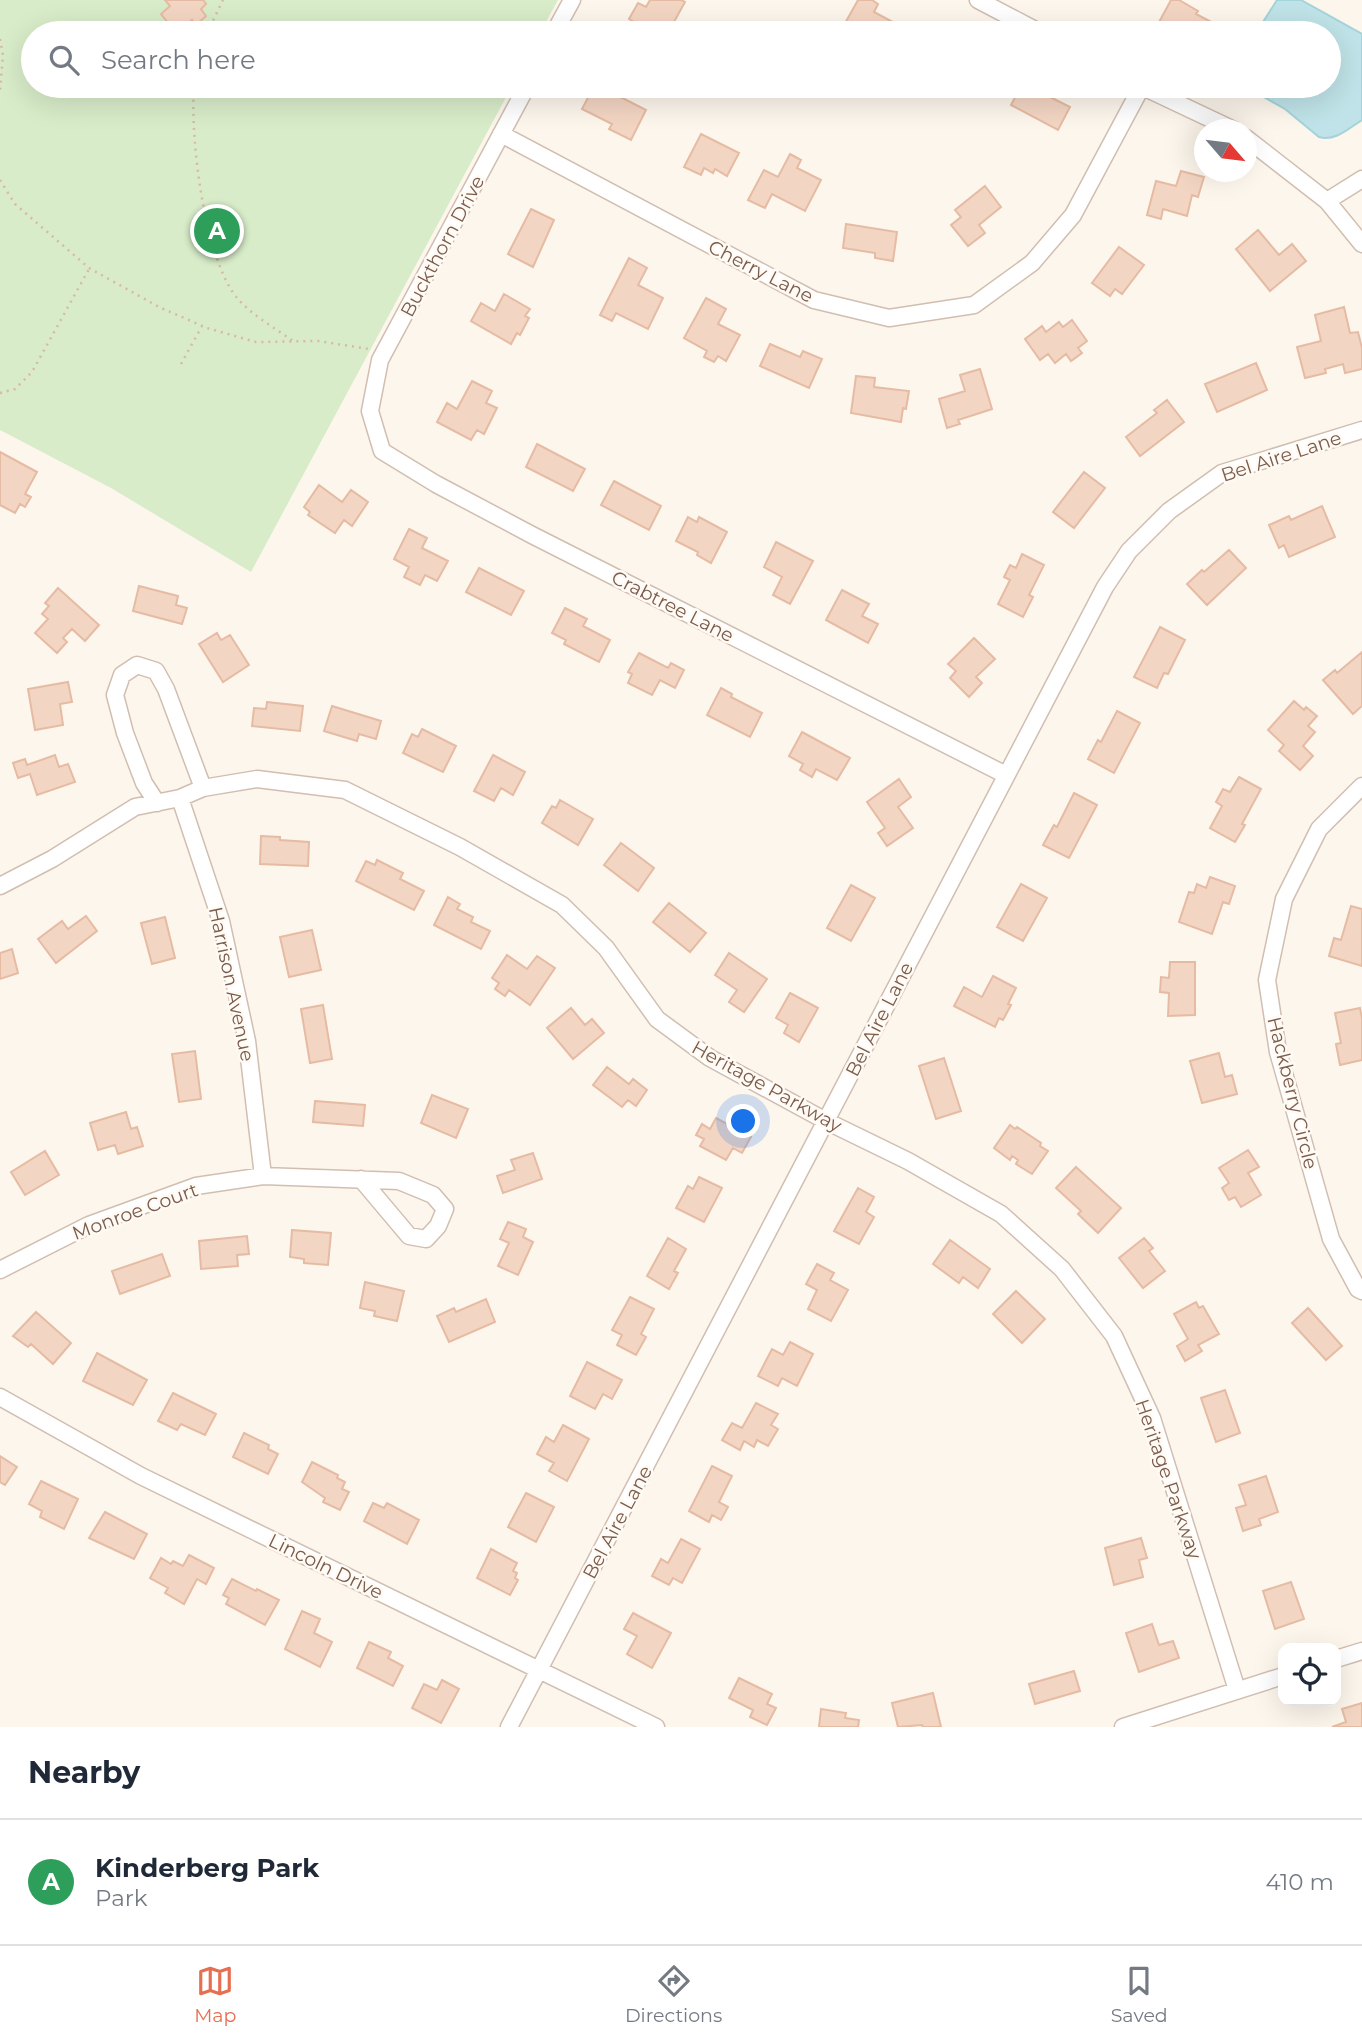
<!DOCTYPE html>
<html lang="en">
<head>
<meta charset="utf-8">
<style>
	body { margin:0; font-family:Montserrat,sans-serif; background:#f2f2f3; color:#1f2937 }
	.controls { position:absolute; right:21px; bottom:21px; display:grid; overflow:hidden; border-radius:14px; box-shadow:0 7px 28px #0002 }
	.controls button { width:63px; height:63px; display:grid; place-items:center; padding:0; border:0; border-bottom:2px solid #e0e1e3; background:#fff; color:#1f2937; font:35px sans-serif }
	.compass { position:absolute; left:1194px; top:119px; width:63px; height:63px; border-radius:50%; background:#fff; box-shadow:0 7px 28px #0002; rotate:118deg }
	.you { position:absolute; left:744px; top:1122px; width:24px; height:24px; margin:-18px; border:5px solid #fff; border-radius:50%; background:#1a73e8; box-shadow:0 0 0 10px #1a73e833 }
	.badge { display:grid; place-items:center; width:46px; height:46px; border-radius:50%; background:#e76f51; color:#fff; font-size:23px; font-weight:700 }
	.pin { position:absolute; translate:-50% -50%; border:4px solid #fff; box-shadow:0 2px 7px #0006 }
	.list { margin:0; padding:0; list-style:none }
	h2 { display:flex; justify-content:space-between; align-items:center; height:91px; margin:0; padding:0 28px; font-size:30px }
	h2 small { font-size:23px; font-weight:400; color:#747a83 }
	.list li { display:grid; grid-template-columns:46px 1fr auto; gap:21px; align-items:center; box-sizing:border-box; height:126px; padding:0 28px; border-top:2px solid #e0e1e3 }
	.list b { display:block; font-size:26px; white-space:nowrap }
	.list p { margin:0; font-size:23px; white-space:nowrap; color:#747a83 }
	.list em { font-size:23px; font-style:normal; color:#747a83 }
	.icon { flex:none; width:38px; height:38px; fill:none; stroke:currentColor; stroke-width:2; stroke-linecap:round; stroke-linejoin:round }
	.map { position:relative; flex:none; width:1362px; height:1727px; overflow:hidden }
	.search { position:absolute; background:#fff; box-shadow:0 7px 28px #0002; left:21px; right:21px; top:21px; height:77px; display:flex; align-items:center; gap:18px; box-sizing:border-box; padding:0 24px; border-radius:38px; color:#747a83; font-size:26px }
	.sheet { height:217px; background:#fff }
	nav { display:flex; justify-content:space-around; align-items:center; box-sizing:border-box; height:98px; border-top:2px solid #e0e1e3; background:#fff; font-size:19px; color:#747a83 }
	nav a { display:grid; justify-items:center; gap:4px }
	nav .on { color:#e76f51 }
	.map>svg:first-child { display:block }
	.green { fill:#d8ecc9 }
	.water { fill:#bfe3e8; stroke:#a5d3da; stroke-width:2 }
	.building { fill:#f3d5c3; stroke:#e6bba3; stroke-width:2 }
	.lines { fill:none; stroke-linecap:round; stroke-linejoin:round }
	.minor-casing { stroke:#d1beb0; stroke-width:19 }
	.path { stroke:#d9b8a5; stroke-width:2.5; stroke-dasharray:2 5; stroke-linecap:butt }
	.minor { stroke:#fff; stroke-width:16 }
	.labels { text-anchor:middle; stroke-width:5; stroke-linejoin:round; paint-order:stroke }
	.street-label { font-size:19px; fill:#7a5c4d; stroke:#fffaf3 }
</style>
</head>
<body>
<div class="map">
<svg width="1362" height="1727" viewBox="0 0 1362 1727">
	<rect width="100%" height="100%" fill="#fdf6ec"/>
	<path class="green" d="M0,0H558L540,33H33V86H512L251,572L111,488L0,430Z"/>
	<path class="water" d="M1277,0H1301L1362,34V120C1349,128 1335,142 1319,137L1285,109L1244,86H1329V33H1256Z"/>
	<path class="building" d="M165,0H203L206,4L201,9L206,16L196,25L192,20L176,33L161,14L170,6Z
		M650,0H681L685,2L669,31L656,23L651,32L629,19L638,3L646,7Z
		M858,0H872L878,4L874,12L902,27L899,33H859L844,25Z
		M1171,0H1179L1198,11L1196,14L1213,23L1207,33H1179L1159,22Z
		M594,86H599L646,110L631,140L609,129L612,124L582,109Z
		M1021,86H1033L1034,89L1070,107L1058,130L1011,105Z
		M701,134L739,153L727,176L715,169L713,173L704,168L701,175L684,167Z
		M790,154L801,160L797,168L821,180L805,211L772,194L765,208L748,200L764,170L778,177Z
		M1181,171L1204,177L1198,197L1192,195L1187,216L1163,209L1161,219L1147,215L1156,181L1176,186Z
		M985,186L1001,207L979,225L985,233L968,246L951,225L961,217L955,210Z
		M531,209L554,220L533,267L508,254Z
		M846,224L897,232L893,261L875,258V253L843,248Z
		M1258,230L1279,255L1292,244L1306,261L1270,291L1236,249Z
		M1119,247L1144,265L1122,294L1115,289L1110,296L1092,283Z
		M629,258L647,268L638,285L663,298L648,329L616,313L612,321L600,315Z
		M504,294L530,309L525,316L529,318L520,335L517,333L511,344L471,321L481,303L495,311Z
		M706,298L726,309L718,324L740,335L726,361L718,356L714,362L704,357L707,351L684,338Z
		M1344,307L1350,333L1358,332L1362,348V369L1345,373L1343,364L1325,369L1326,373L1305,378L1297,347L1321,341L1315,315Z
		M1072,320L1087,341L1078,348L1082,353L1071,361L1066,354L1055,363L1048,354L1040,360L1025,339L1042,326L1046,332L1059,322L1063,327Z
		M770,344L800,357L803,351L822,359L809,388L760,366Z
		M1256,363L1267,390L1217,412L1205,384Z
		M980,369L992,409L958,420L960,424L947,428L939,399L965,391L960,375Z
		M856,376L875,378L874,387L909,391L906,409L903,408L901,422L851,413Z
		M472,381L492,391L486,403L497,408L484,434L477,430L471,440L437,422L447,403L457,409Z
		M1167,400L1184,422L1140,456L1126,437L1157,413L1154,410Z
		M537,444L585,469L573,491L526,467Z
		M0,452L37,472L25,494L31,497L25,507L20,504L15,513L0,505Z
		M1084,472L1105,488L1074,528L1053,512Z
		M614,481L661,506L649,530L601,505Z
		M319,485L342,502L351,490L368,502L352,526L344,520L335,533L308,515L310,512L304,507Z
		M1322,506L1335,537L1289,557L1284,545L1279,548L1269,525L1289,516L1291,520Z
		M688,517L697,522L699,517L727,532L711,563L697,555L698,552L676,541Z
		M409,529L427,538L422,548L448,561L437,581L425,575L420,585L404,577L409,567L394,559Z
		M776,542L813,561L790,604L773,595L782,577L764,567Z
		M1229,550L1246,568L1207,605L1187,584L1202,570L1204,572Z
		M1022,554L1044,565L1029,595L1033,597L1023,617L998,604L1010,580L1004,577L1010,565L1016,568Z
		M479,568L524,591L511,615L466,592Z
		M139,586L178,596L176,605L187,608L182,624L133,611Z
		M58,588L99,625L85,641L72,629L63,638L67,642L57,653L35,633L48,619L42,614L49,606L45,603Z
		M842,590L869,604L862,616L878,624L868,643L826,620Z
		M565,608L587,619L583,626L610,640L599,662L564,644L566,640L552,633Z
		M1160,627L1185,640L1168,674L1164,673L1157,688L1134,677Z
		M217,633L221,640L230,635L249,665L223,682L199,644Z
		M974,638L995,659L976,677L982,683L969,697L950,678L956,671L948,664Z
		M1362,652V706L1353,714L1323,680L1335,670L1337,673Z
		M639,653L668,668L671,663L684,670L675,688L660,680L652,695L628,683L632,674L628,672Z
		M68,682L72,702L60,704L63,725L35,730L28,689Z
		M721,688L732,694L731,697L762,713L750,737L707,715Z
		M1294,701L1304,710L1306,707L1317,716L1308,726L1315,732L1303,746L1313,756L1300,770L1279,751L1284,745L1268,730Z
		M267,702L303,706L300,731L252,726L254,708L266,709Z
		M332,706L381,721L376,739L359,734L357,741L324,731Z
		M1117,711L1140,723L1114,773L1088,759L1098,740L1101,742Z
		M422,729L456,746L443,772L403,753L412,734L418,737Z
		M802,732L850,758L837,780L816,769L812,777L800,770L803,764L789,756Z
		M55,755L59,767L68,764L75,782L37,795L30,774L18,778L13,763L25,759L27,765Z
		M493,755L525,772L513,795L501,788L494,801L474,791Z
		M1239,777L1261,789L1242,824L1245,825L1235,842L1210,828L1222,806L1216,802L1223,789L1230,792Z
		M899,779L911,797L898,807L913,828L887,846L878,833L885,828L867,802Z
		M1074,793L1097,805L1069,858L1043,845L1054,825L1057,827Z
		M560,800L593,819L578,845L542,823L552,806L556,808Z
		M261,836L280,837V840L309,842L308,866L260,864Z
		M621,843L654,868L638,891L604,865Z
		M377,860L403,873L400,879L424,891L414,910L356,881L366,861L375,865Z
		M1210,877L1235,886L1229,904L1223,902L1212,934L1179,922L1189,892L1194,893L1197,884L1206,888Z
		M1021,884L1047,898L1023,941L997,927Z
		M851,885L875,898L851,941L827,928Z
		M448,897L460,904L457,909L473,917L471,922L490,931L481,949L434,925Z
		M669,903L706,933L690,952L653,922Z
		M1351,906L1362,909V966L1329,956L1334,938L1341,940Z
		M86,916L97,931L56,963L38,939L62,921L68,929Z
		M165,917L175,958L152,964L141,923Z
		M312,930L321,970L289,977L280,937Z
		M12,949L18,973L0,979V953Z
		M729,953L767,979L744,1012L729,1002L737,990L715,975Z
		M507,955L527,969L537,956L555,968L530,1005L509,990L505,996L495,989L499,983L492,978Z
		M1170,962H1195V1015L1168,1016L1169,993L1160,992L1161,977L1169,978Z
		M993,976L1016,988L1008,1004L1011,1005L1003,1020L999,1018L995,1027L954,1006L964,987L982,997Z
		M790,993L818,1008L799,1042L784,1033L788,1025L776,1018Z
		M323,1005L332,1059L310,1063L301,1009Z
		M571,1008L585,1025L592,1019L604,1033L573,1059L547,1028Z
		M1360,1008L1362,1018V1060L1340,1065L1336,1044L1341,1043L1335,1013Z
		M195,1051L201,1099L179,1102L172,1054Z
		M1219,1053L1225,1077L1232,1075L1237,1094L1202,1103L1190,1061Z
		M944,1058L961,1111L936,1119L919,1066Z
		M607,1067L629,1084L633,1079L647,1090L636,1106L628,1100L622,1107L593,1085Z
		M432,1095L468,1109L456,1138L421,1123Z
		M315,1101L365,1105L363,1126L313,1122Z
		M126,1112L131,1129L137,1127L143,1146L118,1154L115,1145L98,1150L90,1123Z
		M716,1118L751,1137L742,1153L733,1148L726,1160L700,1146L704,1139L696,1135L702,1124L710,1129Z
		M1010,1125L1015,1129L1017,1127L1041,1143L1040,1146L1048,1151L1032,1174L1016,1164L1018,1160L1012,1156L1010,1160L994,1148Z
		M1248,1150L1259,1167L1248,1173L1261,1195L1241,1207L1235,1197L1229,1200L1222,1188L1229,1183L1219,1168Z
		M45,1151L59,1175L25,1195L11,1172Z
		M533,1153L542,1179L503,1193L497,1176L515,1170L511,1160Z
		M1076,1167L1121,1208L1098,1233L1078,1214L1081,1211L1056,1188Z
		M699,1177L722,1188L704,1222L676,1208L688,1186L693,1189Z
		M858,1188L874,1197L866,1212L874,1217L859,1244L834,1231Z
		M508,1222L526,1229L523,1237L533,1242L518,1275L498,1266L509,1243L500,1239Z
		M292,1230L331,1233L328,1265L304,1263V1259L290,1257Z
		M247,1236L249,1254L237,1255L238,1266L201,1269L199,1241Z
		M668,1238L686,1249L674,1271L678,1273L669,1289L647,1276Z
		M1144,1238L1153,1248L1149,1251L1165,1271L1143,1288L1119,1258Z
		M950,1240L990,1269L978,1288L963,1277L959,1283L933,1264Z
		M162,1254L170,1276L120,1294L112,1271Z
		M817,1264L834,1273L830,1280L848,1290L831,1321L808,1309L817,1290L806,1284Z
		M365,1282L404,1291L397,1321L374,1316L375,1311L360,1308Z
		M1016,1291L1045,1319L1022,1343L993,1314Z
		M630,1297L654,1309L641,1334L646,1337L636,1355L617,1345L622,1335L612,1330Z
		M486,1299L495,1322L449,1342L437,1316L454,1308L456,1312Z
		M1196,1302L1199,1308L1203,1306L1219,1334L1198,1345L1202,1351L1185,1361L1177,1346L1188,1339L1174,1314Z
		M1308,1308L1342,1346L1326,1360L1292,1323Z
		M36,1312L71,1343L53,1364L31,1344L28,1347L13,1336Z
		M790,1342L813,1354L797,1386L782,1378L778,1386L758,1376L772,1349L783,1355Z
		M97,1353L147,1380L133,1405L83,1381Z
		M587,1362L622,1380L612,1399L603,1394L595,1409L570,1396Z
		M1225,1390L1240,1433L1216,1442L1201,1398Z
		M173,1393L216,1414L205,1435L181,1424L177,1430L158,1421Z
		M756,1403L778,1414L771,1425L778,1429L768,1446L757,1440L754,1447L744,1441L740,1450L722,1440L732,1423L742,1428Z
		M563,1425L589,1439L567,1481L549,1471L554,1463L537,1454L546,1437L554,1442Z
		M244,1433L269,1445L268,1449L278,1454L268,1474L233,1457Z
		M0,1456L17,1467L5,1485L0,1482Z
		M312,1462L338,1475L337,1478L345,1482L342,1489L349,1492L340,1510L323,1502L325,1498L302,1482Z
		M712,1466L732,1476L719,1502L728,1507L721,1520L712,1515L709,1522L689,1511Z
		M1266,1476L1278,1512L1259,1519L1261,1525L1243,1531L1236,1508L1246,1505L1239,1485Z
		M41,1481L78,1499L64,1529L40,1517L42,1511L29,1504Z
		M526,1493L554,1507L536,1542L508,1527Z
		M373,1503L384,1508L387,1503L419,1520L407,1544L364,1521Z
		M105,1512L147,1534L134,1559L89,1538Z
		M1141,1538L1147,1558L1139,1560L1143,1577L1114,1585L1105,1548Z
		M681,1539L700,1549L682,1583L673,1578L669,1585L652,1576L661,1559L668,1563Z
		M491,1549L517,1563L513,1571L517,1573L515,1578L518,1580L510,1595L477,1578Z
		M189,1555L214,1568L206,1584L197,1579L184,1604L165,1593L168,1588L150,1578L161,1558L171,1564L173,1561L183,1566Z
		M232,1579L256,1591L257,1589L279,1600L265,1625L226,1604L229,1598L223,1595Z
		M1291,1582L1304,1619L1275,1629L1263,1591Z
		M302,1611L320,1619L314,1633L332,1642L320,1667L285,1649Z
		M633,1613L671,1633L652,1668L627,1654L637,1636L624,1629Z
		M1152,1624L1159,1645L1173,1641L1179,1658L1139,1672L1126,1633Z
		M369,1642L391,1652L388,1658L403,1666L393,1686L357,1668Z
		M1074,1671L1080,1691L1035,1704L1029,1684Z
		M739,1678L772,1694L767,1704L776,1708L767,1725L750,1717L753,1710L729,1698Z
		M442,1680L459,1689L441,1723L412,1708L424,1684L437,1690Z
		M933,1693L941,1727H923L922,1725L898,1727L892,1703Z
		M1362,1703V1727H1332L1346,1722L1342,1709Z
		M821,1709L846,1713L845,1718L859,1720L858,1727H819Z"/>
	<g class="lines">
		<g class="minor-casing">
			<path id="minor" d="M978,0L1041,33
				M554,33L572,0
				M527,86L380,360L370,411L382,451L436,484L532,535L1006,775
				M1141,86L1234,130
				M501,134L814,300L889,318L974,305L1032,263L1073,215L1142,86
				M1246,138L1327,201L1362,244
				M1327,201L1362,179
				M1362,786L1319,829L1284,899L1267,980L1278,1052L1331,1239L1358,1289L1362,1291
				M180,798L221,921L247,1041L263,1176
				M157,803L144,783L125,733L115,695L122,675L137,665L156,671L166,689L203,788
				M0,886L52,859L135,807L180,798L203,788L257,779L345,790L460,847L562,905L606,948L657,1019L710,1058L826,1121L908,1161L1001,1214L1062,1269L1114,1336L1152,1418L1237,1690
				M0,1270L89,1225L196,1186L263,1176L399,1181L433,1195L445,1209L438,1226L426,1239L409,1236L361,1179
				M0,1397L141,1476L656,1727
				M1336,1659L1362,1651
				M509,1727L1105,587L1129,551L1169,511L1222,473L1362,430
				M1123,1727L1283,1676"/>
		</g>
		<path class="path" d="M207,33L223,0
			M0,39L3,55L0,91
			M194,86C190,137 204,260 238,299C253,316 275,328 293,341
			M0,180L15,204L89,268L159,307L207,328L256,342L318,341L369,349
			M181,364L202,326
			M0,393L15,389L32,372L89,269"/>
		<use href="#minor" class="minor"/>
	</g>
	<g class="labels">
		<g class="street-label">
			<text transform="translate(442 246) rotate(-62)" y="7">Buckthorn Drive</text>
			<text transform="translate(761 271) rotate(27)" y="7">Cherry Lane</text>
			<text transform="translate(1281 456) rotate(-18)" y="7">Bel Aire Lane</text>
			<text transform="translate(673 606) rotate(27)" y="7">Crabtree Lane</text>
			<text transform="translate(232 984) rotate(78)" y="7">Harrison Avenue</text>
			<text transform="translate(879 1019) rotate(-63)" y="7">Bel Aire Lane</text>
			<text transform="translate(767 1086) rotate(29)" y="7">Heritage Parkway</text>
			<text transform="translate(1293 1093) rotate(76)" y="7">Hackberry Circle</text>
			<text transform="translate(135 1211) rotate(-20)" y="7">Monroe Court</text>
			<text transform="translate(1169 1479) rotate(71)" y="7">Heritage Parkway</text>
			<text transform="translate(617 1522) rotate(-62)" y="7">Bel Aire Lane</text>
			<text transform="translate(326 1566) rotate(26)" y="7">Lincoln Drive</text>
		</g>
	</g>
</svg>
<div class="controls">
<button><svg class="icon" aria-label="locate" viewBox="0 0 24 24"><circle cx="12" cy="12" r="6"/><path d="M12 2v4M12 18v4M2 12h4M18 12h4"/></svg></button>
</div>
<svg class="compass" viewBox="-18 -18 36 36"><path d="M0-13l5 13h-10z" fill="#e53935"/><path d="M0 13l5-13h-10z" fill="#747a83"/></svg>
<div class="you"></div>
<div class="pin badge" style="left:217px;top:231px;background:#2e9e5b">A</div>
<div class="search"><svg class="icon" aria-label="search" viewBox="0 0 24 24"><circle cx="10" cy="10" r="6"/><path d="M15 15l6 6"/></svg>Search here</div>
</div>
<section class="sheet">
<h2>Nearby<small></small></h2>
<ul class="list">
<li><span class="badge" style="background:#2e9e5b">A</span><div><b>Kinderberg Park</b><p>Park</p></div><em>410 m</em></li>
</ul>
</section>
<nav>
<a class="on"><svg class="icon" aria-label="map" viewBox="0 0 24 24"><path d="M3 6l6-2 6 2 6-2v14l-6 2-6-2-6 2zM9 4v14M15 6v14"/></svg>Map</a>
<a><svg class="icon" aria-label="directions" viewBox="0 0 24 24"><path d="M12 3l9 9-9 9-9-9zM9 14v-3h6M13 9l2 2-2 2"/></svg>Directions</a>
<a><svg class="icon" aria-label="saved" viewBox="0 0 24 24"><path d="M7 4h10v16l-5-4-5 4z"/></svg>Saved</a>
</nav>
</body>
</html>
